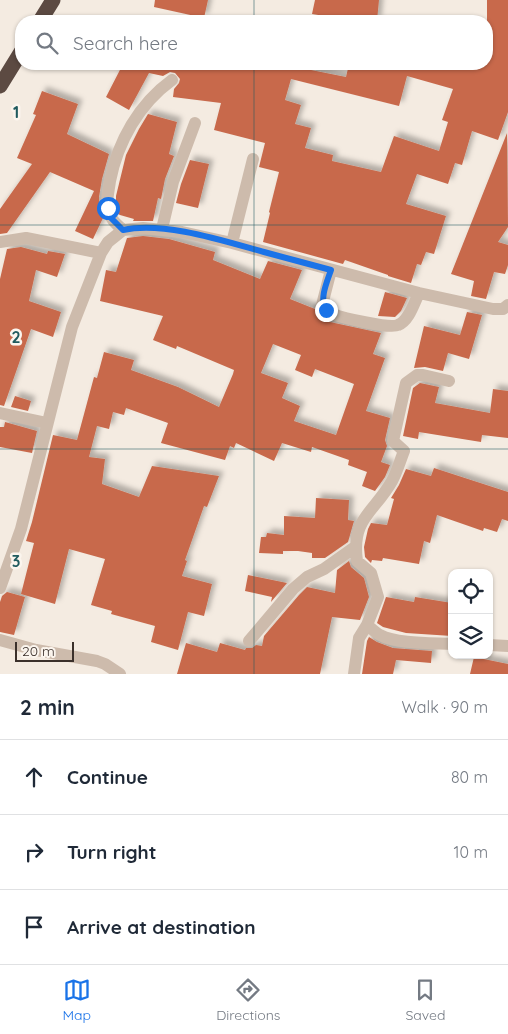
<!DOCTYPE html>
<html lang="en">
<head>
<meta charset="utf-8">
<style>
	body { margin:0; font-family:Quicksand,sans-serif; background:#f6f6f7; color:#1f2937 }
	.controls { position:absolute; right:15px; bottom:15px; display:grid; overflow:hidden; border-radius:10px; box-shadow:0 1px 4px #0004 }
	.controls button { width:45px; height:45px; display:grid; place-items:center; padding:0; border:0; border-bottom:1px solid #e0e1e3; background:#fff; color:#1f2937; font:25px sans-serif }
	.scale { position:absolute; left:15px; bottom:12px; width:59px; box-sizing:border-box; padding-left:5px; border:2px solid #3b302b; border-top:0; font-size:14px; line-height:18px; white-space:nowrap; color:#3b302b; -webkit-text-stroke:4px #fbf5ee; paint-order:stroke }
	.stop { position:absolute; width:15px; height:15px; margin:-11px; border:4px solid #1a73e8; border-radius:50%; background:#fff }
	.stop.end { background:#1a73e8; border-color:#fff; box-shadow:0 1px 5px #0008 }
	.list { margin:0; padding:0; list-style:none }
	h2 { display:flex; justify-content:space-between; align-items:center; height:65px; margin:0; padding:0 20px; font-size:21px }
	h2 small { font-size:16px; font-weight:400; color:#747a83 }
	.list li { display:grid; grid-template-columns:32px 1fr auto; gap:15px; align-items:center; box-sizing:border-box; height:75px; padding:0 20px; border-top:1px solid #e0e1e3 }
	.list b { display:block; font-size:19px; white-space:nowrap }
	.list em { font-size:16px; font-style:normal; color:#747a83 }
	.icon { flex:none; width:28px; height:28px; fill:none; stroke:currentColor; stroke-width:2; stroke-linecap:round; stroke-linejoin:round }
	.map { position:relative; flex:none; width:508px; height:674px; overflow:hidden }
	.search { position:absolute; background:#fff; box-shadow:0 1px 4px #0004; left:15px; right:15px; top:15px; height:55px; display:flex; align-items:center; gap:12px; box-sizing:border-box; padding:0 18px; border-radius:20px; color:#747a83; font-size:19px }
	.sheet { height:290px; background:#fff }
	nav { display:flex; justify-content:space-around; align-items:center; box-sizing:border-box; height:70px; border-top:1px solid #e0e1e3; background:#fff; font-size:14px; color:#747a83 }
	nav a { display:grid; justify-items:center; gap:2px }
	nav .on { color:#1a73e8 }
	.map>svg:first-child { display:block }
	.building { fill:#c8694b; fill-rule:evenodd; filter:url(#shadow) }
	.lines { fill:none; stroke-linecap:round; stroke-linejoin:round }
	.minor { stroke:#cdbbac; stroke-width:12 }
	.highway { stroke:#5c4a42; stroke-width:15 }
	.route { stroke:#1a73e8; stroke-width:6 }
	.grid { fill:none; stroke:#1f5a5e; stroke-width:1; stroke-opacity:0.55 }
	.grid-label { font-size:16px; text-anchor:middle; font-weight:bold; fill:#1f5a5e; stroke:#fbf5ee; stroke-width:5; stroke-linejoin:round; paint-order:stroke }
</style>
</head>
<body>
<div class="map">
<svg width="508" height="674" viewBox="0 0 508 674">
	<defs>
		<filter id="shadow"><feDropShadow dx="4.5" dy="-4.5" stdDeviation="2.5" flood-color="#0004"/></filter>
	</defs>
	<rect width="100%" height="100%" fill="#f4ebe1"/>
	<path class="building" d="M155,0H208L204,18L154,7Z
		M315,0H379L377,21H356L312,14Z
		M487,0H508V112L498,140L472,131L462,165L455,163L448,184L417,174L406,204L446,216L434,254L426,252L421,265L417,264L411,283L388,276V275L345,260L343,264L263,242L270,213L269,212L279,172L259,167L265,143L214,130L221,103L173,97L174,89L179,83L180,79L175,73L170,72L163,76L149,73L129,110L106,97L123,64H313L311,70L346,77L349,64H487ZM407,76L453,89L442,120L448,122L439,151L394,136L381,172L332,161L333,155L305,148L311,128L295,124L301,105L285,100L291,79L399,106Z
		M42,91L78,104L67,134L109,154L102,179L99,197V206L103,218L93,239L75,231L94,191L50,172L7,233L0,234V209L32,164L17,158L36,115L33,114Z
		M148,114L177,122L169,154L174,156L165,179L161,199L158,198L153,221H133L134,219L120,215L118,214L116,204V196L126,155L139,129Z
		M507,133L508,227L498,242L508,245V265L505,274L494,272L486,299L471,296L474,281L451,274Z
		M190,160L209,164L198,208L176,203L181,184Z
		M143,236L169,239L215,252L213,260L260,279L268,261L302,270L290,299L315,309L321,317L330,322L381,333L373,354L385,358L366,411L390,418L385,440L387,446L381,462L390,465L385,477L375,491L362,486L367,472L348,465L349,460L312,447L311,452L282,443L274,461L236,443L234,448L230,446L225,460L161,443L168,423L126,408L124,415L113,412L109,429L97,426L89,457L105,459L102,484L139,497L152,466L219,476L207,507L204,506L185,560L187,561L182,576L212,584L204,616L188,612L178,650L151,642L155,626L111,614L112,611L91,605L105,559L69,549L55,604L21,594L34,543L26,541L32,522L53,435L77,440L94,377L97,378L104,352L134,360L131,370L178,387L219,407L233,374L234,370L177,346L176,349L153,340L163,316L100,301L106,270L116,272L127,238ZM273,344L301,355L295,370L312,377L315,369L354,384L336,435L294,421L300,406L282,398L288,383L261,373Z
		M21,247L47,254L48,251L65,254L57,277L36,270L29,301L61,312L53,337L31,329L4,406L0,405V279L7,249Z
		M385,292L407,298L401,311L395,317L378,316Z
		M467,312L482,315L469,359L448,353L443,371L425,367L414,368L424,326L460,335Z
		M420,383L439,387L435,403L490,413L493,389L508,391V438L482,435L481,442L419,432L418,439L403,436L413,388Z
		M15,396L31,401L28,411L11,407Z
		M5,422L37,431L32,453L0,447V427H4Z
		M434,468L508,492V521L502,519L497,532L484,528L483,531L437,515L430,543L424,541L419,564L383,558L382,561L372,560L371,563L365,557L364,547L368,529L371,523L387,525L394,499L391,498L399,485L406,469L431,476Z
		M316,498L349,500L348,520L354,521L348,542L325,558H312V553L298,551H283V554L259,553L261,537H266L267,533L284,535V516L315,518Z
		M349,561L351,567L364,578L369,597L360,620L332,617L320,674H177L186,643L217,652L220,643L245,650L246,648H252L256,645L262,646L264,636L299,595L307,587L335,593L337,570Z
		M248,575L287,583L271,602L272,597L245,591Z
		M7,592L25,597L14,635L0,632V602L2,596Z
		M386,597L414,602L415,597L452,603V636L406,633L383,627L377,623Z
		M369,637L377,642L393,648L432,651L431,663L396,660L393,674H362L367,641Z
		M474,657L508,664V674H470Z"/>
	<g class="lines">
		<path class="minor" d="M162,229L173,182L195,123
			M123,230C116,224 109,218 108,208C106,199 109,190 110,181C118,141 139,104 172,80
			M0,242L26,238L101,253
			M232,243L253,159
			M331,270L322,305C325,310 328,312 333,314C343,318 390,329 398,325C409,321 414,303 419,293
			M449,381L423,375H417L406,383L393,441L404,451C400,461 397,472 392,481C374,513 351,518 357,561L371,573L378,597L367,625C372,629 376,633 380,635C396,644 433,643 452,644
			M0,413L47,423
			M0,588L21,529L72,327L101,253L108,242L123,230L143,228L182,232L232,243L419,293L493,309H503L508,305
			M0,640L36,650L97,661L105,664L120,674
			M249,641L293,589L307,577L324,569L355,547
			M489,645L508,646
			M354,674L359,638L367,625"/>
		<path class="highway" d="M40,21L53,0
			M0,86L21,52"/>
	</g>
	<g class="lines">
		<path class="route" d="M108,208L111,218L123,230C164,221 224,241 264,252C286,258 309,264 331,270C327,282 319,299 326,310"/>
	</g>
	<path class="grid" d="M254,0V21M254,64V674M0,225H508M0,449H508"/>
	<g class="grid-label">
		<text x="16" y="118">1</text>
		<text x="16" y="343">2</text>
		<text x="16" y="567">3</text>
	</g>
</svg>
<div class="controls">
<button><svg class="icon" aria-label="locate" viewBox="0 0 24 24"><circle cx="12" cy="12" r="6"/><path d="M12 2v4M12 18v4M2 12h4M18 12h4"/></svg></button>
<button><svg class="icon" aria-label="layers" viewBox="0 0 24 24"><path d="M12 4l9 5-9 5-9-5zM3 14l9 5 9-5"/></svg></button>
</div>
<div class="scale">20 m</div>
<div class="stop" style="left:108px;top:208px"></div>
<div class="stop end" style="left:326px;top:310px"></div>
<div class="search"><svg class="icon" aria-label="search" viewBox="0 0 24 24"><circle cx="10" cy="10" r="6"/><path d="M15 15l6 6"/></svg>Search here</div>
</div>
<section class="sheet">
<h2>2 min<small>Walk · 90 m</small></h2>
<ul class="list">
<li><svg class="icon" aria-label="ahead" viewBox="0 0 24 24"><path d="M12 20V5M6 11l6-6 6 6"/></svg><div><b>Continue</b></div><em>80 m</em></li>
<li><svg class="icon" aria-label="right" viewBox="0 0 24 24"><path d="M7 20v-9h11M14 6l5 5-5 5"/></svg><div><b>Turn right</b></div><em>10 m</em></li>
<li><svg class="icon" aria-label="arrive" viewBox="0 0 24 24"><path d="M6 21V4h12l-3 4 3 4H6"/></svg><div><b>Arrive at destination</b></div></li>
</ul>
</section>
<nav>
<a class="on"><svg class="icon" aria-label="map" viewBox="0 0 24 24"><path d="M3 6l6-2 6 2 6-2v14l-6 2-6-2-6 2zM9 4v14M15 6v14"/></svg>Map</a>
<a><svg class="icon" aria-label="directions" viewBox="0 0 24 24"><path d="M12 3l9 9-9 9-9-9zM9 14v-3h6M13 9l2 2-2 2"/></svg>Directions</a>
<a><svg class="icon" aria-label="saved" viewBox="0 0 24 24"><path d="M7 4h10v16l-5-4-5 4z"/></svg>Saved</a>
</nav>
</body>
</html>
